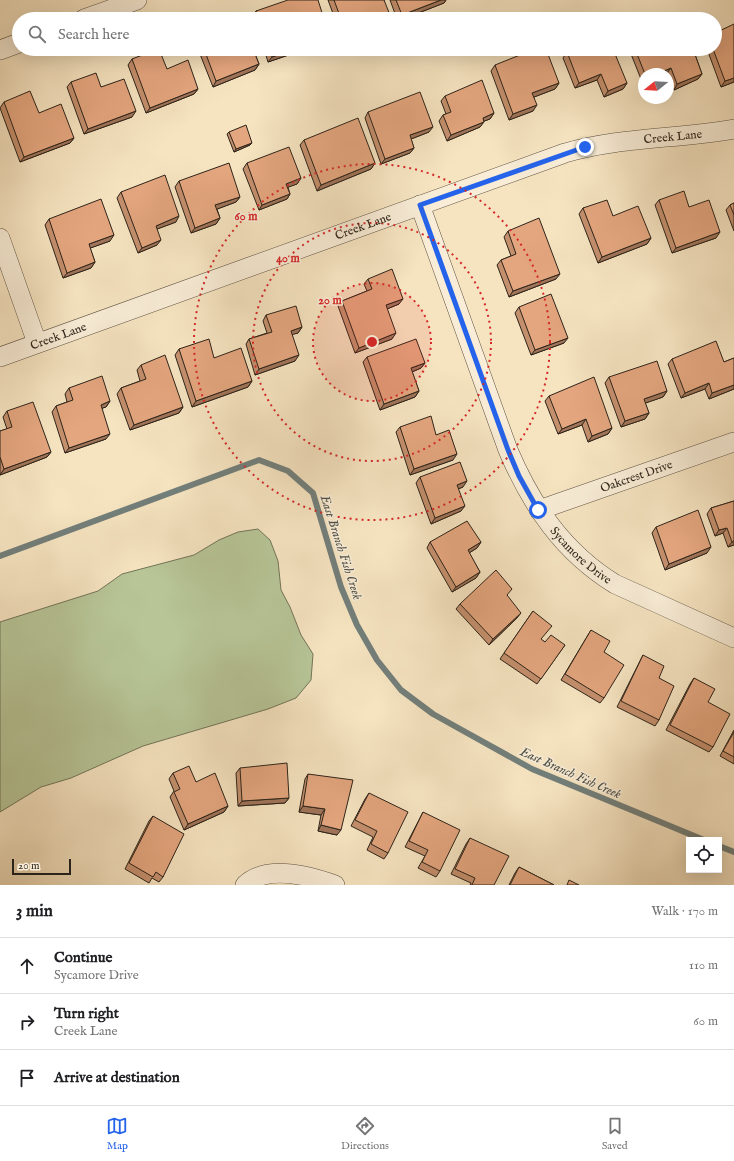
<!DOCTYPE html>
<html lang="en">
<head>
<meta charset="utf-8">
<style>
	body { margin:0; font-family:"IM FELL English",serif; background:#f6f6f6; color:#202124 }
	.controls { position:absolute; right:12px; bottom:12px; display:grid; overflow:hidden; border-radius:0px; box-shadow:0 4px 16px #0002 }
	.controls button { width:36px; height:36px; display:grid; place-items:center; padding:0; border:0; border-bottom:1px solid #e0e0e0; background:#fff; color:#202124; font:20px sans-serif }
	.compass { position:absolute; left:638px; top:68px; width:36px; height:36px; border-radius:50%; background:#fff; box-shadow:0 4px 16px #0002; rotate:252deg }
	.scale { position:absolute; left:12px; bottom:10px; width:59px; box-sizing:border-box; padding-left:4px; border:2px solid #2c2319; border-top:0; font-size:11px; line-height:14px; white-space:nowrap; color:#2c2319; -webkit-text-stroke:3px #f9edd7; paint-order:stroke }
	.stop { position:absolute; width:12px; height:12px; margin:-9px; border:3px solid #2563eb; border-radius:50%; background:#fff }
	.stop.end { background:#2563eb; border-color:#fff; box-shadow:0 1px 4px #0008 }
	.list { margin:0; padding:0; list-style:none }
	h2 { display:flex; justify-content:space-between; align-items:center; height:52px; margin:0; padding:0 16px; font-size:17px }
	h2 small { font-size:13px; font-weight:400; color:#757577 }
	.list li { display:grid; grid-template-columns:26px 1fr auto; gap:12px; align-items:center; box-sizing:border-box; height:56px; padding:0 16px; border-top:1px solid #e0e0e0 }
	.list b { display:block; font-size:15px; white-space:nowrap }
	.list p { margin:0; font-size:13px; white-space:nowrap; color:#757577 }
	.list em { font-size:13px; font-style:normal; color:#757577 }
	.icon { flex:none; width:22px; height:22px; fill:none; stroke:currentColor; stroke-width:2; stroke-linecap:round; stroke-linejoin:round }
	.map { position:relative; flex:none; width:734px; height:885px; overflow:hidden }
	.search { position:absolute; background:#fff; box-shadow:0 4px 16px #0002; left:12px; right:12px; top:12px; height:44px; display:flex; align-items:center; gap:10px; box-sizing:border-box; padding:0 14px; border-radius:22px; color:#757577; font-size:15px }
	.sheet { height:220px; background:#fff }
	nav { display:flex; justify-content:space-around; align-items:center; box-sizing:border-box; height:56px; border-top:1px solid #e0e0e0; background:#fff; font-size:11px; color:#757577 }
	nav a { display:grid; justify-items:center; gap:2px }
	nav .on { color:#2563eb }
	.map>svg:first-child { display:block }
	.green { fill:#b7c597; stroke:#727458 }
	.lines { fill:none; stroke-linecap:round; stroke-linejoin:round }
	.stream { stroke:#727f7b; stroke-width:6 }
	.street-casing { stroke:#5e5343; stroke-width:20 }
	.street { stroke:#f9edd7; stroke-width:19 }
	.wall { fill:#c48f6d; stroke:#2c2319 }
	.shaded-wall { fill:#a07459; stroke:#2c2319 }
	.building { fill:#e4a67f; stroke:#2c2319 }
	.route { stroke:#2563eb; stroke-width:5 }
	.ring { fill:none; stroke:#d62828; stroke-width:2; stroke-dasharray:2 4 }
	.labels { text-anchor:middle; stroke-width:3; stroke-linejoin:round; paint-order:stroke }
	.street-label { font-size:12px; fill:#2c2319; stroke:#f9edd7 }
	.water-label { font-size:13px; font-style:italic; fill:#4f514a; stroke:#f9edd7 }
	.centre { fill:#d62828; stroke:#f9edd7; stroke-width:2 }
	.ring-label { font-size:12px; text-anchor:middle; font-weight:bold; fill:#d62828; stroke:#f9edd7; stroke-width:3; stroke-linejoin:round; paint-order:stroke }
</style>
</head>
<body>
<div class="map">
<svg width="734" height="885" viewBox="0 0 734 885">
	<rect width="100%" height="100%" fill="#f6e4c1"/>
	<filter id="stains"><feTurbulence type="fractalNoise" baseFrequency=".005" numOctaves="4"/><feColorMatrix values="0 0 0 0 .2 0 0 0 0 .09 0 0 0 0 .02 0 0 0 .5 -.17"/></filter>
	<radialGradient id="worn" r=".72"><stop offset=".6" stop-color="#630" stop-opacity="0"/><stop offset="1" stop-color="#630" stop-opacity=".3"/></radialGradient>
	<path class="green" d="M258,529L270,540L278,561L281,590L290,607L301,635L313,654L311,680L296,698L268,709L143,746L71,778L41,787L0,812V622L98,591L122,574L194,555L219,540L238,532Z"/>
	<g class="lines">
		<path class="stream" d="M0,556L259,460L288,471L313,493L341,587L357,625L377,660L401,690L433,714L532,769L704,840
			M719,846L734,852"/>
		<g class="street-casing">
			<g id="street">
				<path d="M84,19L137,0"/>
				<path d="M0,50L19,43"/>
				<path id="s1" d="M420,205L508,450C532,506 563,552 615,584L734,638"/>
				<path d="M0,238L37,343"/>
				<path id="s2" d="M0,357L565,153C620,137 678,139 734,129"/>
				<path id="s3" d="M539,510L734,442"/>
				<path d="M245,885C267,864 310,876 335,885"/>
			</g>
		</g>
		<use href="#street" class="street"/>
	</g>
	<path class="wall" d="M328,0H384L387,19H335Z
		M390,0H446L444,3L403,19H397Z
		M256,11L324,19H253L252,17Z
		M198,49H253L259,64L255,70L213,87Z
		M264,49H306L268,62Z
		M629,49H693L702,74L698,79L674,90L667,73L666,74H644V84H643Z
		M707,49H715L734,82L721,87Z
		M567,52L627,83L623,89L604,97L597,80L575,88L563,58Z
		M132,59L167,69L198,89L194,94L146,113L128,65Z
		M495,65L559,83L555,89L534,97L533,111L509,120L491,71Z
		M71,82L101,87L132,117L84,134L67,87Z
		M445,96L494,113L490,119L484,121L480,127L447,141L439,121L443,115L446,114L441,101Z
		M4,102L39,113L74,138L70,143L20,162L0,108Z
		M368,112L429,132L411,139L414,148L410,153L381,164L365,118Z
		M229,132L250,145L234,152L227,134Z
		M304,140L375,163L371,169L317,191L300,145Z
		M247,163L301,178L297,184L288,187L290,194L287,199L259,210L243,169Z
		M179,181L240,197L236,202L217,209L220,218L216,224L191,233L175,187Z
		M121,192L176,222L157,229V245L138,253L117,198Z
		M659,200L689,207L716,238L672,253L655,205Z
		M734,203V231L726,210L730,205Z
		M583,208L613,216L651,238L647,244L598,263L579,214Z
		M49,219L110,241L90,248L95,262L91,268L63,278L45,225Z
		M508,231L556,279L509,297L497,265L501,260L511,256L504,237Z
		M368,279L399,304L387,309L392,339L355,353L338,306L342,301L367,291L364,284Z
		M519,307L564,343L531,355L515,313Z
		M266,315L302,327L298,333L292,334L295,361L255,375L246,344L249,339L267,333L263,321Z
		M179,349L214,358L252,381L248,387L192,407L175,355Z
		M367,357L425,363L421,368L412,372L419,391L415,397L380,410L363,362Z
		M734,358V389L709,399L705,389L681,398L668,364L672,359L724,362Z
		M141,365L183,407L179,413L130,430L117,394L121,388L140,381L137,370Z
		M609,377L667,391L663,397L645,403L649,413L645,419L621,427L605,383Z
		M69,388L110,401L106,407L102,408L106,439L65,453L52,412L56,406L67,402L65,394Z
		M549,396L612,428L608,434L588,442L582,425L558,434L545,401Z
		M7,411L51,452L47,457L0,475V431L7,429L3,417Z
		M400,427L436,435L453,460L410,475L396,432Z
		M420,477L463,487L458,489L461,511L431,524L416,483Z
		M734,501V545L728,547L723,533L715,536L707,514L711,508Z
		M656,527L707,553L665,570L652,533Z
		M430,542H481L477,548L469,553L480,572L476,578L452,592L427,548Z
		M508,595L507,596L517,618L489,645L456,609L460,604Z
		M533,611L541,640L545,642L565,645L537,684L500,659Z
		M591,630L604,652V698L600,703L561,680Z
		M643,655L659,678V720L655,726L617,707Z
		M694,678L708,702L713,747L709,752L666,730L690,684Z
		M734,730V764L720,756Z
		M240,768L289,798L285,803L238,806L236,773Z
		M173,773L196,782L228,806L224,812L184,830L170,797L174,791L169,779Z
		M308,774L337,835L318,831L321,815L299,812L305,779Z
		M369,793L388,853L384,859L367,850L373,837L351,826L365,799Z
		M423,812L440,871L436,877L418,868L425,856L405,847L420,818Z
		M153,816L163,877L159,882L152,878L149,883L125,869L149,821Z
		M470,838L494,885H470L471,883L451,874L466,844Z
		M519,867L554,885H509L515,873Z"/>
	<path class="shaded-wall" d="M441,0H446L444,3L403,19H399L402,15Z
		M390,15L387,19H380Z
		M294,49H306L268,62L272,57Z
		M259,64L255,70L213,87L216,81Z
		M671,68L667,73L666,74H657Z
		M601,74L597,80L575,88L579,83Z
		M702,74L698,79L674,90L677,84Z
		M734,78V82L721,87L725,81Z
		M559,83L555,89L529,99L532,93Z
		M627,83L623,89L604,97L608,91Z
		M198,89L194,94L146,113L150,108Z
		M537,105L533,111L509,120L513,114Z
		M136,111L132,117L84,134L88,129Z
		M494,113L490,119L479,123L483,118Z
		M484,122L480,127L447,141L451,135Z
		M433,127L429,132L406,141L410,135Z
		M74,138L70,143L20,162L24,157Z
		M252,143L250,145L234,152L236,149Z
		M414,148L410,153L381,164L385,159Z
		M375,163L371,169L317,191L321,185Z
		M301,178L297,184L283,189L286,184Z
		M290,194L287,199L259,210L262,205Z
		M240,197L236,202L212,211L215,205Z
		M179,216L176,222L152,231L156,226Z
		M220,218L216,224L191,233L195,228Z
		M720,232L716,238L672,253L676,248Z
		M114,235L110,241L85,250L89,244Z
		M651,238L647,244L598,263L602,257Z
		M161,240L157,245L138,253L142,248Z
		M95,262L91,268L63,278L67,273Z
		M560,274L556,279L509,297L513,291Z
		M403,299L399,304L382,311L386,305Z
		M302,327L298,333L287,336L291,331Z
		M396,333L392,339L355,353L359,348Z
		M568,338L564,343L531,355L535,350Z
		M299,355L295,361L255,375L259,369Z
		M425,363L421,368L407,374L411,368Z
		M252,381L248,387L192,407L196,401Z
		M709,383L705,389L681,398L685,393Z
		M734,385V389L709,399L712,393Z
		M419,391L415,397L380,410L384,404Z
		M667,391L663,397L640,405L644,399Z
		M110,401L106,407L97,410L101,405Z
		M183,407L179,413L130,430L134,425Z
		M649,413L645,419L621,427L625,421Z
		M586,419L582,425L558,434L562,429Z
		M612,428L608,434L588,442L592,436Z
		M110,434L106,439L65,453L69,448Z
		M51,452L47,457L0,475L4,469Z
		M457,454L453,460L410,475L414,469Z
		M467,481L463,487L453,491L457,485Z
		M465,506L461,511L431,524L435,518Z
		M727,528L723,533L715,536L719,530Z
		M734,541V545L728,547L732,542Z
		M481,542L477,548L464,556L468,550Z
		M711,547L707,553L665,570L669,564Z
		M480,572L476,578L452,592L456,587Z
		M521,613L517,618L489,645L493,639Z
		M289,798L285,803L238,806L242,801Z
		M228,806L224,812L184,830L188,824Z
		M303,806L325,809L321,815L299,812Z
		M321,825L341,830L337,835L318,831Z"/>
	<path class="building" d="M288,0H318L324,19H259L256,11Z
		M334,0H384L390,15L380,19H341Z
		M396,0H441L402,15Z
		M734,24V78L725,81L713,49H715V33Z
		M158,49H159L167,69L188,60L198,89L150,108L132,59Z
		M204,49H253L259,64L216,81Z
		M270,49H294L272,57Z
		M535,49H546L559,83L532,93L537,105L513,114L495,65Z
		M575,49H613L627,83L608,91L601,74L579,83L567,52Z
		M635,49H693L702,74L677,84L671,68L657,74H645Z
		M96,73L101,87L124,79L136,111L88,129L71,82Z
		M482,80L494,113L483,118L484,122L451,135L443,115L451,112L445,96Z
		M30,91L39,113L61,104L74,138L24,157L4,102Z
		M420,92L433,127L410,135L414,148L385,159L368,112Z
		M358,118L375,163L321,185L304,140Z
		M246,125L252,143L236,149L229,132Z
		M289,147L301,178L286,184L290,194L262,205L247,163Z
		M229,163L240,197L215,205L220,218L195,228L179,181Z
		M165,175L179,216L156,226L161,240L142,248L121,192Z
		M684,191L689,207L709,200L720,232L676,248L659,200Z
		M101,199L114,235L89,244L95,262L67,273L49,219Z
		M607,200L613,216L638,206L651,238L602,257L583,208Z
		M734,203V215L730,205Z
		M539,218L560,274L513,291L501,260L516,254L508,231Z
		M392,269L403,299L386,305L396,333L359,348L342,301L372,289L368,279Z
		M551,294L568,338L535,350L519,307Z
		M296,306L302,327L291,331L299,355L259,369L249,339L272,332L266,315Z
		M209,339L214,358L241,348L252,381L196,401L179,349Z
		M416,339L425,363L411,368L419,391L384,404L367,357Z
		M716,341L724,362L734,358V385L712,393L709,383L685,393L672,359Z
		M165,355L183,407L134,425L121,388L146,379L141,365Z
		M657,361L667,391L644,399L649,413L625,421L609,377Z
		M102,376L110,401L101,405L110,434L69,448L56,406L73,400L69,388Z
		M594,377L612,428L592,436L586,419L562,429L549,396Z
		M33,402L51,452L4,469L0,457V431L12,427L7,411Z
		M431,416L436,435L449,430L457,454L414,469L400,427Z
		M460,462L467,481L457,485L465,506L435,518L420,477Z
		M734,501V541L732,542L727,528L719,530L711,508Z
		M698,510L711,547L669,564L656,527Z
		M467,521L481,542L468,550L480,572L456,587L430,542Z
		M496,570L512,589L507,595L521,613L493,639L460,604Z
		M533,611L552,626L541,639L545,642L551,635L565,645L541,679L504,653Z
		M591,630L610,641L604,652L624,665L604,698L565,674Z
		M643,655L664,666L659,678L674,686L659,720L621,701Z
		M694,678L715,689L708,702L730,714L713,747L670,725Z
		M734,732V757L723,751Z
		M287,763L289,798L242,801L240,768Z
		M189,766L196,782L215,773L228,806L188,824L174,792L180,789L173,773Z
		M308,774L353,780L341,830L321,825L325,809L303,806Z
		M369,793L408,812L388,853L371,844L377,831L355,820Z
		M423,812L460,830L440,871L422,862L428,850L409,841Z
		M153,816L184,834L163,877L156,872L153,877L129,863Z
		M470,838L509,856L494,885H472L475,878L455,869Z
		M519,867L554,885H510Z
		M569,880L579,885H567Z"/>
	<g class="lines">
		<path class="route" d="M538,510L519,476L508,450L420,205L585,147"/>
	</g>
	<circle cx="372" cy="342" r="59" fill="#d62828" fill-opacity=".12"/>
	<g class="ring">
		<circle cx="372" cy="342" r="59"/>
		<circle cx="372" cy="342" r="119"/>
		<circle cx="372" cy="342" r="178"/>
	</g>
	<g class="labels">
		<g class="street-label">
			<text dy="4" stroke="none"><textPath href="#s2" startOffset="710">Creek Lane</textPath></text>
			<text dy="4" stroke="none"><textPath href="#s2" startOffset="386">Creek Lane</textPath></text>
			<text dy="4" stroke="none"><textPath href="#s2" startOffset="62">Creek Lane</textPath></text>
			<text dy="4" stroke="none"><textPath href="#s3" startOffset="103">Oakcrest Drive</textPath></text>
			<text dy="4" stroke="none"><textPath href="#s1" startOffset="390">Sycamore Drive</textPath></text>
		</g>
		<g class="water-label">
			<text transform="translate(342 547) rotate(72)" y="5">East Branch Fish Creek</text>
			<text transform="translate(571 772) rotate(24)" y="5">East Branch Fish Creek</text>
		</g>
	</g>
	<circle cx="372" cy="342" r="6" class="centre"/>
	<g class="ring-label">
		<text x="246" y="220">60 m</text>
		<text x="288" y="262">40 m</text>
		<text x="330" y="304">20 m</text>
	</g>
	<rect width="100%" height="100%" filter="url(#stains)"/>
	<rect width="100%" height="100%" fill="url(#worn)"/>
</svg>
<div class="controls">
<button><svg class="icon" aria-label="locate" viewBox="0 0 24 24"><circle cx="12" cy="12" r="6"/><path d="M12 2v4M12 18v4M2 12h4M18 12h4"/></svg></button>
</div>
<svg class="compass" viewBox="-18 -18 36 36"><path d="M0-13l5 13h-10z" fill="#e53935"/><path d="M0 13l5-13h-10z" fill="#757577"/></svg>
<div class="scale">20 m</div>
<div class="stop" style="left:538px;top:510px"></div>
<div class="stop end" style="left:585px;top:147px"></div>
<div class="search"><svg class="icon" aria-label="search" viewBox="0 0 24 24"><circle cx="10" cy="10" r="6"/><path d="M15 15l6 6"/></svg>Search here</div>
</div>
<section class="sheet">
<h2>3 min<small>Walk · 170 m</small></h2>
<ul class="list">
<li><svg class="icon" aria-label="ahead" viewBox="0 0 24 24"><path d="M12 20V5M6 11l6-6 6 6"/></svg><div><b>Continue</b><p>Sycamore Drive</p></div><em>110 m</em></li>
<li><svg class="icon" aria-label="right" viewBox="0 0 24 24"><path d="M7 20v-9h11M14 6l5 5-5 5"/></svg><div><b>Turn right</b><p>Creek Lane</p></div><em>60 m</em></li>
<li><svg class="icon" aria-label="arrive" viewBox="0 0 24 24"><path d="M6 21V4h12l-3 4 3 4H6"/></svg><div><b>Arrive at destination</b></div></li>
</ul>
</section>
<nav>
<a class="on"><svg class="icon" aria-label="map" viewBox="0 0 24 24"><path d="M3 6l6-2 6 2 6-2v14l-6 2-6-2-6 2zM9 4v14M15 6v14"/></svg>Map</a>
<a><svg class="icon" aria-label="directions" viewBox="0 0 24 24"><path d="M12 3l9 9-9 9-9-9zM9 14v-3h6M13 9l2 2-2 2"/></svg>Directions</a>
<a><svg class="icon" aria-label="saved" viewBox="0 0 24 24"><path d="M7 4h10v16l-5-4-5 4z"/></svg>Saved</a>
</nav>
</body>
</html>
